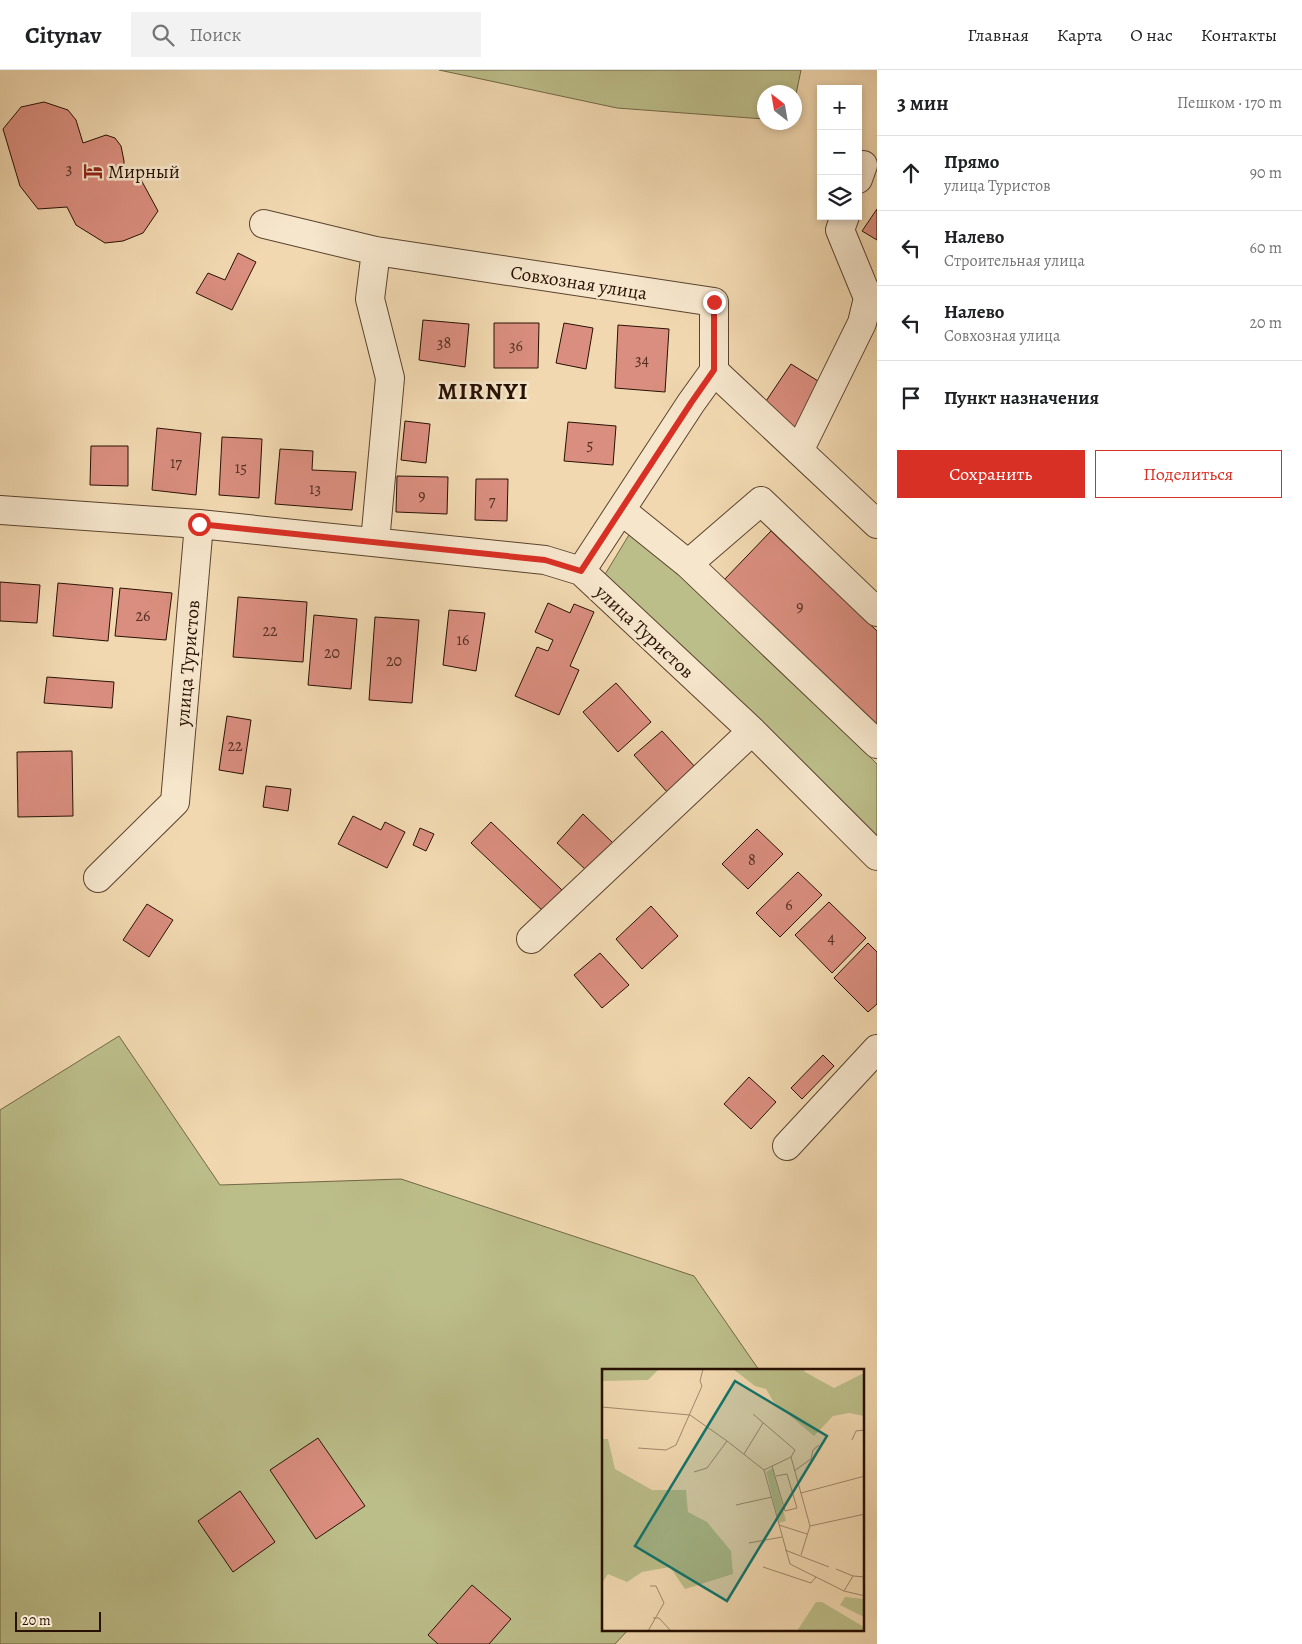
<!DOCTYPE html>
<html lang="ru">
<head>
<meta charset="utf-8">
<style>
	body { margin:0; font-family:Alegreya,serif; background:#f2f2f2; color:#202124 }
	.controls { position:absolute; right:15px; top:15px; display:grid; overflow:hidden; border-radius:0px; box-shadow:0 2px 8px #0003 }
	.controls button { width:45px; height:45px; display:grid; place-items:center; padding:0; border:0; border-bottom:1px solid #e0e0e0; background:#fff; color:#202124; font:25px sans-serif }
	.compass { position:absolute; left:757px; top:15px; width:45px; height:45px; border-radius:50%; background:#fff; box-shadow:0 2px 8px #0003; rotate:329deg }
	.scale { position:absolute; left:15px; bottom:12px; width:86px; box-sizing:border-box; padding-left:5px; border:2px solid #281103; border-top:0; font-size:14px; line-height:18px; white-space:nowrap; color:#281103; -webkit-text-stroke:4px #f6e6cc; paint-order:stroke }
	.stop { position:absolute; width:15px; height:15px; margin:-11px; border:4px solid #d93025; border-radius:50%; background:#fff }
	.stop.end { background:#d93025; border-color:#fff; box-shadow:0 1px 5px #0008 }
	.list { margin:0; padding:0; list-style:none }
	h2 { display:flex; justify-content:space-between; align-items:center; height:65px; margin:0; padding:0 20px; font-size:21px }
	h2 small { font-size:16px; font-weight:400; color:#757577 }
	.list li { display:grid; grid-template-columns:32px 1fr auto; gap:15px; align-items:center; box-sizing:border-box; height:75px; padding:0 20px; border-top:1px solid #e0e0e0 }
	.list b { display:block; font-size:19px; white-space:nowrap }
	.list p { margin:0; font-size:16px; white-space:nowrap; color:#757577 }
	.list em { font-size:16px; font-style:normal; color:#757577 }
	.actions { display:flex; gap:10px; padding:15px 20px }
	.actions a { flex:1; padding:11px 0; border:1px solid #d93025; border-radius:0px; text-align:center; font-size:18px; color:#d93025 }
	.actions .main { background:#d93025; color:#fff }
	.icon { flex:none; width:28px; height:28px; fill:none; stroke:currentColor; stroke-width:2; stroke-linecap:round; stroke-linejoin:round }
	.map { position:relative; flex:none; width:877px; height:1574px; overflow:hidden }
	header { display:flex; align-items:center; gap:30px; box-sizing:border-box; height:70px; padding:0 25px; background:#fff; border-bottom:1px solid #e0e0e0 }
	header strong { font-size:24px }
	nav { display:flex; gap:28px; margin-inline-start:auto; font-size:18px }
	.search { width:350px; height:45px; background:#f2f2f2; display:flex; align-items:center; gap:12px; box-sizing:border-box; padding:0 18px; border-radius:0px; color:#757577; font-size:19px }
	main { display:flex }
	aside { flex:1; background:#fff }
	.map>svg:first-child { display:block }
	.green { fill:#bcbe8a; stroke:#726846 }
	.building { fill:#da8e7f; stroke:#281103 }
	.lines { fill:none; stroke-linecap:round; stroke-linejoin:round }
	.minor-casing { stroke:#5a432e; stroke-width:30 }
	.minor { stroke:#f6e6cc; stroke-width:28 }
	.route { stroke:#d93025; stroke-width:6 }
	.labels { text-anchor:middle; stroke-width:5; stroke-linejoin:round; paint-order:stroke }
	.number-label { font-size:16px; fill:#543022 }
	.poi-label { font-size:19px; fill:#281103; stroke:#f6e6cc; text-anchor:start }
	.street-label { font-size:19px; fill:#281103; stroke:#f6e6cc }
	.district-label { font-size:24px; font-weight:bold; letter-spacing:1px; fill:#281103; stroke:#f6e6cc }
	.inset-road { fill:none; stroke:#a1886b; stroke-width:1 }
	.view { fill:#0f766e; fill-opacity:0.15; stroke:#0f766e; stroke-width:2.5 }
	.inset-edge { fill:none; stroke:#281103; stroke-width:2.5 }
</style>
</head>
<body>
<header>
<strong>Citynav</strong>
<div class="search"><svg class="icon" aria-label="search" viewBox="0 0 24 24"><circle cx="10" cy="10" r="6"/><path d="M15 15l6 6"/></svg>Поиск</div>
<nav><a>Главная</a><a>Карта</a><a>О нас</a><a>Контакты</a></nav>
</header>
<main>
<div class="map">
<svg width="877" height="1574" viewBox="0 0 877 1574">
	<rect width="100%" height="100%" fill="#f1d8b0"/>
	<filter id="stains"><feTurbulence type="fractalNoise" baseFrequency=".004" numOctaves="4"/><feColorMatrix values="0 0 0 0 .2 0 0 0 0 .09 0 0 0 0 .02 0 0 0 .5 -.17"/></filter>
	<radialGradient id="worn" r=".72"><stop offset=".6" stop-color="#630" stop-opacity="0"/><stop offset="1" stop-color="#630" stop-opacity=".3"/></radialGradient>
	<path class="green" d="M439,0H801L795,29L794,22H764V49L617,38Z
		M635,455L877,694V777L604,506Z
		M119,966L220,1115L401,1109L694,1206L759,1300H603V1560H628L615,1574H0V1040Z"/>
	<path class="building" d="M44,32L68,40L76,50L83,73L106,65L115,68L121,76L124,91L123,107L139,106L158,141L143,163L123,171L105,173L76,155L67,137L38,139L20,116L3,59L21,37Z
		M877,139V170L862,161Z
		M238,183L256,192L232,240L196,223L208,203L225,210Z
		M423,250L469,254L465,297L419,290Z
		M494,253H539L538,298H494Z
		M564,253L593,258L586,299L556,293Z
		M618,255L669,259L665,322L615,318Z
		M791,294L826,316L797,360L762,337Z
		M405,351L430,354L426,393L401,390Z
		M568,352L616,356L613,395L564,391Z
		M157,358L201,363L196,425L152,420Z
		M222,367L262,369L259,428L219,425Z
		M91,376H128V416L90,415Z
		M280,379L313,381L312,400L356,402L352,440L275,434Z
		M397,406L448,407L447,444L396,442Z
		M476,409H508L507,451L475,450Z
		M771,461L877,561V657L723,511Z
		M0,512L40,515L37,553L0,551Z
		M58,513L113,518L108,571L53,566Z
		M120,518L172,523L166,570L115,566Z
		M238,527L307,532L303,592L233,587Z
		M548,533L570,543L574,534L594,542L570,596L579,600L559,645L515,626L537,577L548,581L553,570L535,562Z
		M449,540L485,543L476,601L443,595Z
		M314,545L357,549L351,619L308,615Z
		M375,547L419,550L412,633L369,630Z
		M47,607L114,612L112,638L44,633Z
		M616,613L651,652L618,682L583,642Z
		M227,646L251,650L243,704L219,700Z
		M662,661L696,698L668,723L634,685Z
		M72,681L73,746L18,747L17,682Z
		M266,716L291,719L288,741L263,737Z
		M583,744L613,773L586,800L557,773Z
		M353,746L381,760L385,752L405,762L387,798L338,774Z
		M491,752L563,821L544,842L471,773Z
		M420,758L434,764L426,781L413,775Z
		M757,759L783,784L748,819L722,794Z
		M798,802L822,825L780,867L756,843Z
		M829,832L866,868L832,903L795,865Z
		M147,834L173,850L149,887L123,870Z
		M651,836L678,866L642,899L616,869Z
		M868,873L877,882V934L868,942L834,908Z
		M600,883L629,915L602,938L574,905Z
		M823,985L834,996L802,1029L791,1018Z
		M749,1007L776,1032L751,1059L724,1034Z
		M318,1368L365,1436L316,1469L270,1400Z
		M240,1421L275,1472L233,1502L198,1451Z
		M472,1515L511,1549L489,1574H438L428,1565Z"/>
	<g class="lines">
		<g class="minor-casing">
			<path id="minor" d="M858,109L863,95
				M264,154L376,181L714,232V301
				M799,381L862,253L868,228L840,160L845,146
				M0,440L199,454L545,490L581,501L752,661L877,786
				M621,440L688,494L877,674
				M375,472L390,308L370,229L376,181
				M688,494L761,431L877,542
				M581,501L691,333L714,301L877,454
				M98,808L175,732L199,454
				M531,869L752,661
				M787,1076L877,979"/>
		</g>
		<use href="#minor" class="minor"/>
	</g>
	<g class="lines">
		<path class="route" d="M199,454L545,490L581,501L691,333L714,300V232"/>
	</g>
	<defs>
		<g id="hotel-bare" transform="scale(1.5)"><path d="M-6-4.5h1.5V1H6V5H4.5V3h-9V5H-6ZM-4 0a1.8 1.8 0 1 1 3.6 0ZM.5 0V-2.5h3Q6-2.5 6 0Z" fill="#8f2418" stroke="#f6e6cc" stroke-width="2.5" paint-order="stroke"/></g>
	</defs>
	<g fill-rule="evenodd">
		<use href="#hotel-bare" x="93" y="101"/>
	</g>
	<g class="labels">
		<g class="number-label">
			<text x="69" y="104">3</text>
			<text x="444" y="278">38</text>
			<text x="516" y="281">36</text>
			<text x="642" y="295">34</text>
			<text x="590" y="380">5</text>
			<text x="176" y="398">17</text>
			<text x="241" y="403">15</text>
			<text x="315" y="424">13</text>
			<text x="422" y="431">9</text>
			<text x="492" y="436">7</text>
			<text x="800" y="542">9</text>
			<text x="143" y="551">26</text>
			<text x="270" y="566">22</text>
			<text x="463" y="575">16</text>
			<text x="332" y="588">20</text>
			<text x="394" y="596">20</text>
			<text x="235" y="681">22</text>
			<text x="752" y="795">8</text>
			<text x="789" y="840">6</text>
			<text x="831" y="873">4</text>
		</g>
		<g class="poi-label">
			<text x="108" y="108">Мирный</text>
		</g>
		<g class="street-label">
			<text transform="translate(579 212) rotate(9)" y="7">Совхозная улица</text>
			<text transform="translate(645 561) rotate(43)" y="7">улица Туристов</text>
			<text transform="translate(187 593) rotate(-85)" y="7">улица Туристов</text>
		</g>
		<g class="district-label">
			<text x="483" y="329">MIRNYI</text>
		</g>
	</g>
	<g transform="translate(602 1299)">
		<rect width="262" height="262" fill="#f1d8b0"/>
		<path d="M0,0H57L46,11L0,12ZM131,0H208L201,2L232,19L262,4V47L247,44L231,47L212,67L171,32L164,20L153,17ZM0,70H6L13,100L50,121H84L86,143L105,153L129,182L131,205L83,220L68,198L40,203L25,213L6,205L0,214ZM171,99L184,152L177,154L164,103ZM243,228L262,230V248L238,236ZM214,233H220L262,258V262H195Z" fill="#bcbe8a"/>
		<path class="inset-road" d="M0,38L88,46L125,72L162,101L188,195L242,222L263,227M151,45L193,81L189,88M250,71L254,62L263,61M36,79L64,81L74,76L100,17L98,12L101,0M142,85L161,54M170,97L183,142L195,139L185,105L174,107M162,101L189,88L208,157L199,186M192,102L209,90L211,81L217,76M92,103L105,99L125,72M199,124L263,107M134,136L170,128M177,156L205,165M208,157L263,145M147,174L180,168M183,181L227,198M161,198L209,214L214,208M234,200L251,207M242,222L251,207L263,208M51,249H57L69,262M46,262L62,234L54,217H48"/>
		<path class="view" d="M133,12L225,67L125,232L33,177Z"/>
		<rect width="262" height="262" class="inset-edge"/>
	</g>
	<rect width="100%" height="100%" filter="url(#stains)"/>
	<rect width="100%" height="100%" fill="url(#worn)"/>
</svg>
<div class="controls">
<button>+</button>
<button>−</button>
<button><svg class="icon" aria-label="layers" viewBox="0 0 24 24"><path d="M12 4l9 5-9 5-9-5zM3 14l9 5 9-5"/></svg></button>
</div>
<svg class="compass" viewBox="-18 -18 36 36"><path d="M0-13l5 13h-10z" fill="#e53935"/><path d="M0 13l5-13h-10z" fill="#757577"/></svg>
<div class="scale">20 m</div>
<div class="stop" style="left:199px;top:454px"></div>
<div class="stop end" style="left:714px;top:232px"></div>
</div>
<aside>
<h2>3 мин<small>Пешком · 170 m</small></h2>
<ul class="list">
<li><svg class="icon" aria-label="ahead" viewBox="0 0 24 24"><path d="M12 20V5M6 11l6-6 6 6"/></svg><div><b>Прямо</b><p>улица Туристов</p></div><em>90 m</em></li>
<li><svg class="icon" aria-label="left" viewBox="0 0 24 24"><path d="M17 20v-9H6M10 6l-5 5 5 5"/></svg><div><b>Налево</b><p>Строительная улица</p></div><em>60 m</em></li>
<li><svg class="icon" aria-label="left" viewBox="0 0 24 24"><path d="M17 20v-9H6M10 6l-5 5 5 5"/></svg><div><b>Налево</b><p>Совхозная улица</p></div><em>20 m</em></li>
<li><svg class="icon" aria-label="arrive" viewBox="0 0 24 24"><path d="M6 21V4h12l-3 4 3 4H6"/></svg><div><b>Пункт назначения</b></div></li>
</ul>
<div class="actions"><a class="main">Сохранить</a><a>Поделиться</a></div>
</aside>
</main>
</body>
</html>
